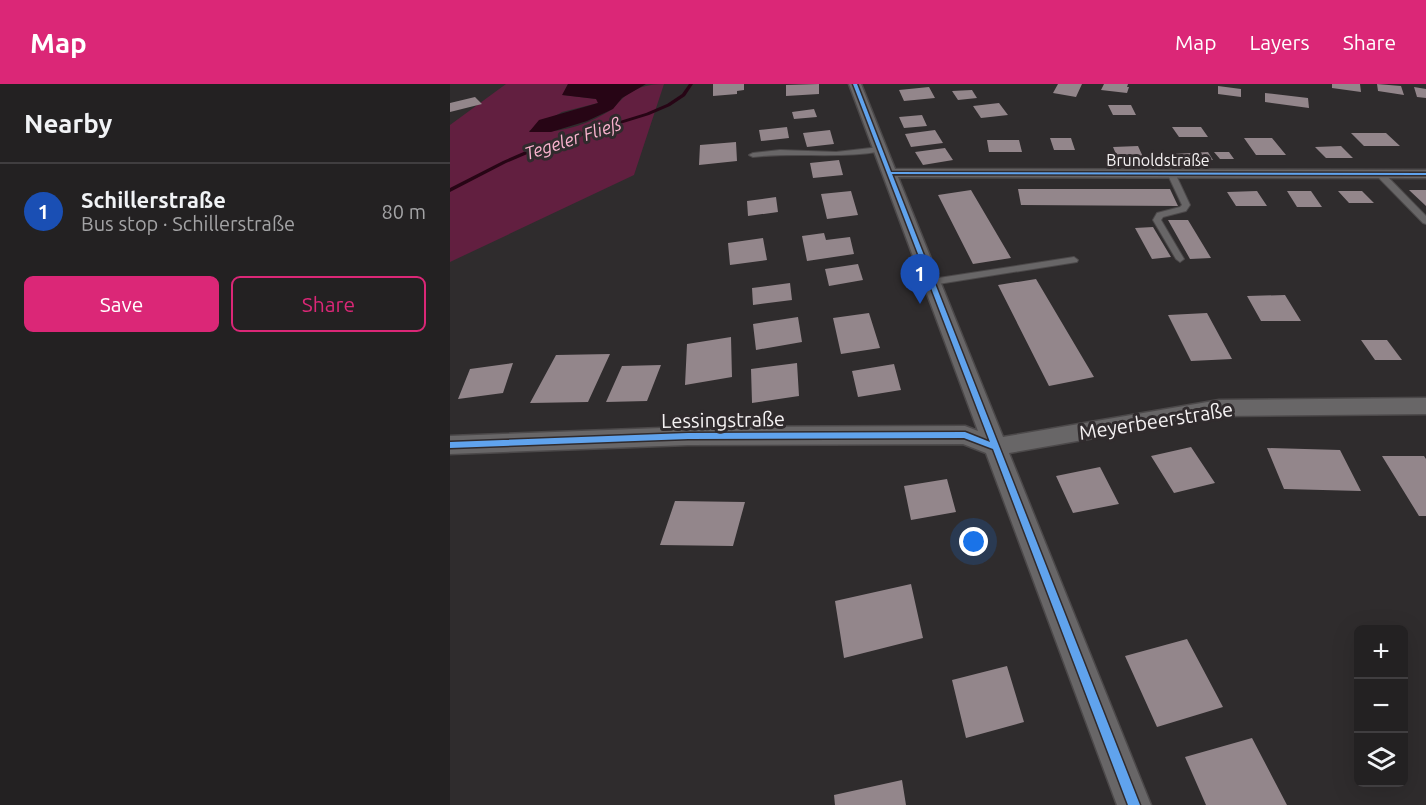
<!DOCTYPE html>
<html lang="en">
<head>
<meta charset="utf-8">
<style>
	body { margin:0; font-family:Ubuntu,sans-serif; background:#2f2e2f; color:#f1f3f6 }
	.controls { position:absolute; right:18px; bottom:18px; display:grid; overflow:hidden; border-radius:9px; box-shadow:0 6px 24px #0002 }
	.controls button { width:54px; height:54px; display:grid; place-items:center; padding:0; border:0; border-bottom:2px solid #403e40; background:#232122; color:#f1f3f6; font:30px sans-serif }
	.you { position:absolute; left:524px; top:458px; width:21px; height:21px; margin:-15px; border:4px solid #fff; border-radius:50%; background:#1a73e8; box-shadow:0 0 0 9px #1a73e833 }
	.badge { display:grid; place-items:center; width:39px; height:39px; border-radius:50%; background:#db2777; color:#fff; font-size:20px; font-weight:700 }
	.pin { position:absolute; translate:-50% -50px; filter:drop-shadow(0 2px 3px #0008) }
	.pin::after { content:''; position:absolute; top:32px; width:21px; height:18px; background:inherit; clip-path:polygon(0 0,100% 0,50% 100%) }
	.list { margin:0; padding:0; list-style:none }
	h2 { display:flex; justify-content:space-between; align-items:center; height:78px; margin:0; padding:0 24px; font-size:26px }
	h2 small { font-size:20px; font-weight:400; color:#a3a3a5 }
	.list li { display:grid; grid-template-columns:39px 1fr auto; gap:18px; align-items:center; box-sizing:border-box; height:96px; padding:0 24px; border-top:2px solid #403e40 }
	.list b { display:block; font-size:22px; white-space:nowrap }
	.list p { margin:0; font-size:20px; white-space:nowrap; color:#a3a3a5 }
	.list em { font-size:20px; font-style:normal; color:#a3a3a5 }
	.actions { display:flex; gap:12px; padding:18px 24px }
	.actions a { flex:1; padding:14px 0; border:2px solid #db2777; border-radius:9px; text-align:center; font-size:21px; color:#db2777 }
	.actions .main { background:#db2777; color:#fff }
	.icon { flex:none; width:33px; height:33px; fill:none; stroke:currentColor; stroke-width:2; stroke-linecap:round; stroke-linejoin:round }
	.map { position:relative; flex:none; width:976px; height:721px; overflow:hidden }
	header { display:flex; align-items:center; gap:36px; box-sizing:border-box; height:84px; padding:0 30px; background:#db2777; color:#fff }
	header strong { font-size:28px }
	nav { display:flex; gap:33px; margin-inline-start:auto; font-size:21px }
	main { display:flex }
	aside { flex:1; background:#232122 }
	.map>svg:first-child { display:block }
	.green { fill:#621f40 }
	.water { fill:#270515 }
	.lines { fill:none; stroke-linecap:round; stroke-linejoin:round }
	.stream { fill:#270515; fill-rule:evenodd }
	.building { fill:#93868b }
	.service-casing { stroke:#4c494a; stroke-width:2 }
	.minor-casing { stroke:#4c494a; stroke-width:3 }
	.service { fill:#686667; fill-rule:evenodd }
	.minor { fill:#686667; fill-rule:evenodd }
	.cycleway-casing { stroke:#302b2d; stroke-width:3 }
	.cycleway { fill:#60a3ed; fill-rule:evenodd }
	.labels { text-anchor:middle; stroke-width:6; stroke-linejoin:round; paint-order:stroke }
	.far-street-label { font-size:16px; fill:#f5f2f3; stroke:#302b2d }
	.far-water-label { font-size:18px; font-style:italic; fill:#fbb3cf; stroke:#302b2d }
	.street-label { font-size:20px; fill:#f5f2f3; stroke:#302b2d }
</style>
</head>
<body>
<header>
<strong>Map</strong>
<nav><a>Map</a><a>Layers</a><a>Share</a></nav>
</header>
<main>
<aside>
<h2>Nearby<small></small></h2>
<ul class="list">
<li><span class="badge" style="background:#1a4fb4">1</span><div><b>Schillerstraße</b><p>Bus stop · Schillerstraße</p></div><em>80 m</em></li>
</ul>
<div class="actions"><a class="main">Save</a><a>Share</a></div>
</aside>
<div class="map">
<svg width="976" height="721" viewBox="0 0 976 721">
	<rect width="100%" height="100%" fill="#2f2c2d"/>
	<path class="green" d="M56,0H118L113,11L147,15L148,19L112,28L79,47C106,51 138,41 161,26C165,23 167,19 171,16C182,4 198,0 214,0L184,91L0,178V41Z"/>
	<path class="water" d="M118,0H196L172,14L163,25L137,37L101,48H79L89,36L148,19L146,15L112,11Z"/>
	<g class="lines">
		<path class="stream" d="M239,0H243L235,12L220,22L199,31L89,65L56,79L0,108V104L53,77L85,63L196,29L217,20L232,10Z"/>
	</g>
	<path class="building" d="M263,0H294V6L287,7V10L263,12Z
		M369,0V10L336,12V1Z
		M608,0H632L626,13L603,9Z
		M654,0H678L677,3H679L677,9L651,6Z
		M882,0H910L911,8L882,4Z
		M927,0L951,2L954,11L928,7Z
		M768,2L791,5V13L768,10Z
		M479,3L485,14L454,17L449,6Z
		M964,3L976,5V14L967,13Z
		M522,6L527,14L508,16L502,7Z
		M815,9L858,14L859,24L815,18Z
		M25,13L32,20L0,28V19Z
		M549,19L558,31L531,34L523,22Z
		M658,21H681L686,31H663Z
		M364,25L367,33L344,35L342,28Z
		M472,31L477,42L454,44L449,33Z
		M337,43L339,54L311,57L309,46Z
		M722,43H751L758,53H729Z
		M380,46L384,60L357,63L353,49Z
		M485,46L493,59L461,63L455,50Z
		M901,49H936L950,62H914Z
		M600,54H621L625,66H604Z
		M794,54H822L836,71H806Z
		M537,56H569L572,68H539Z
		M286,58L287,77L249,81L250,61Z
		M688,62L694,75H668L663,63Z
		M891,62L903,74H876L865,63Z
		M495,64L503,76L473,81L465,68Z
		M758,68L763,76L728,78L723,70Z
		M764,68H779L784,75H770Z
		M389,76L393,91L363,94L360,79Z
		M568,105H720L728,122L571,121Z
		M521,106L561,174L523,180L488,111Z
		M959,106H976V122Z
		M401,107L408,131L377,135L371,110Z
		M807,107L817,122H786L777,108Z
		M837,107H861L872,123H847Z
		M888,107H912L924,119H899Z
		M326,113L328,128L298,132L297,117Z
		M718,136H738L761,174L740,175Z
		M703,143L721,173L702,175L685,144Z
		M374,149L376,156L400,153L404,170L357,177L352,152Z
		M313,154L317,176L280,181L278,159Z
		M408,180L413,196L379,202L375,185Z
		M586,195L644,293L599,302L548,201Z
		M340,199L342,216L303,221L302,204Z
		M835,211L851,237H811L797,212Z
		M419,229L430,264L391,270L383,234Z
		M757,229L782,275L741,277L718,231Z
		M348,233L352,258L306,266L303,240Z
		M281,253L282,293L235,301L237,260Z
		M911,256H937L952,276H925Z
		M160,270L138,318L80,319L106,271Z
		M63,279L53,309L8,315L20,285Z
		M347,279L349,312L302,319L301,285Z
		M444,280L451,306L408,313L402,287Z
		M211,281L197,317L156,318L172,282Z
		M741,363L765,399L724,409L701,372Z
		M817,364L890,366L911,407L834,405Z
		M932,372H974L976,375V432H969Z
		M650,383L669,420L623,429L606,392Z
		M497,395L506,428L461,436L454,402Z
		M225,417L295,418L283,462L210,461Z
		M461,500L473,554L394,574L385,517Z
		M737,555L773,623L707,643L675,572Z
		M557,582L574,638L516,654L502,596Z
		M802,654L837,721H756L735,673Z
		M452,696L456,721H385L384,711Z"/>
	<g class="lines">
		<g class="service-casing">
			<path id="service" d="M430,63H433V67C389,75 346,68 303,73L299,71L303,69L330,66L386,68Z
				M718,87L725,89L740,121L736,127L713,133L711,136L734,175L730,178L726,175L703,136L707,129L730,123L732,121L717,89Z
				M927,88H933L976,132V140L973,139L927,92Z
				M624,173L628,176L627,178L482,201L477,198L482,195Z"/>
		</g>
		<g class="minor-casing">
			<path id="minor" d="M399,0H411L445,85L976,86V94L448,93L553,353L769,316L976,314V330L769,332L559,369L701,721H667L536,369L513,360L238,361L0,370V352L238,343L515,342L528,347Z"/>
		</g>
		<use href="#service" class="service"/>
		<use href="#minor" class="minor"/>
		<g class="cycleway-casing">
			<path id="cycleway" d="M403,0H407L441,88L976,89V91L442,90L690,721H678L543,365L514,354L238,355L0,364V358L238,349L515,348L540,358Z"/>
		</g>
		<use href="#cycleway" class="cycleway"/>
	</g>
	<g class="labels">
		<g class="far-street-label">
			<text x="708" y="82">Brunoldstraße</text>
		</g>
		<g class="far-water-label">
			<text transform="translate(123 55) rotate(-18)" y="6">Tegeler Fließ</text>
		</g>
		<g class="street-label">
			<text transform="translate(273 336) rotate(-1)" y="7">Lessingstraße</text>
			<text transform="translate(706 337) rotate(-9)" y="7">Meyerbeerstraße</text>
		</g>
	</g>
</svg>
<div class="controls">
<button>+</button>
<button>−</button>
<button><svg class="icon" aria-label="layers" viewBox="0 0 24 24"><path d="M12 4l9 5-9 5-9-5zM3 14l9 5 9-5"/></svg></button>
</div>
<div class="you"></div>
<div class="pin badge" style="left:470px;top:220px;background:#1a4fb4">1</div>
</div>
</main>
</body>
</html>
